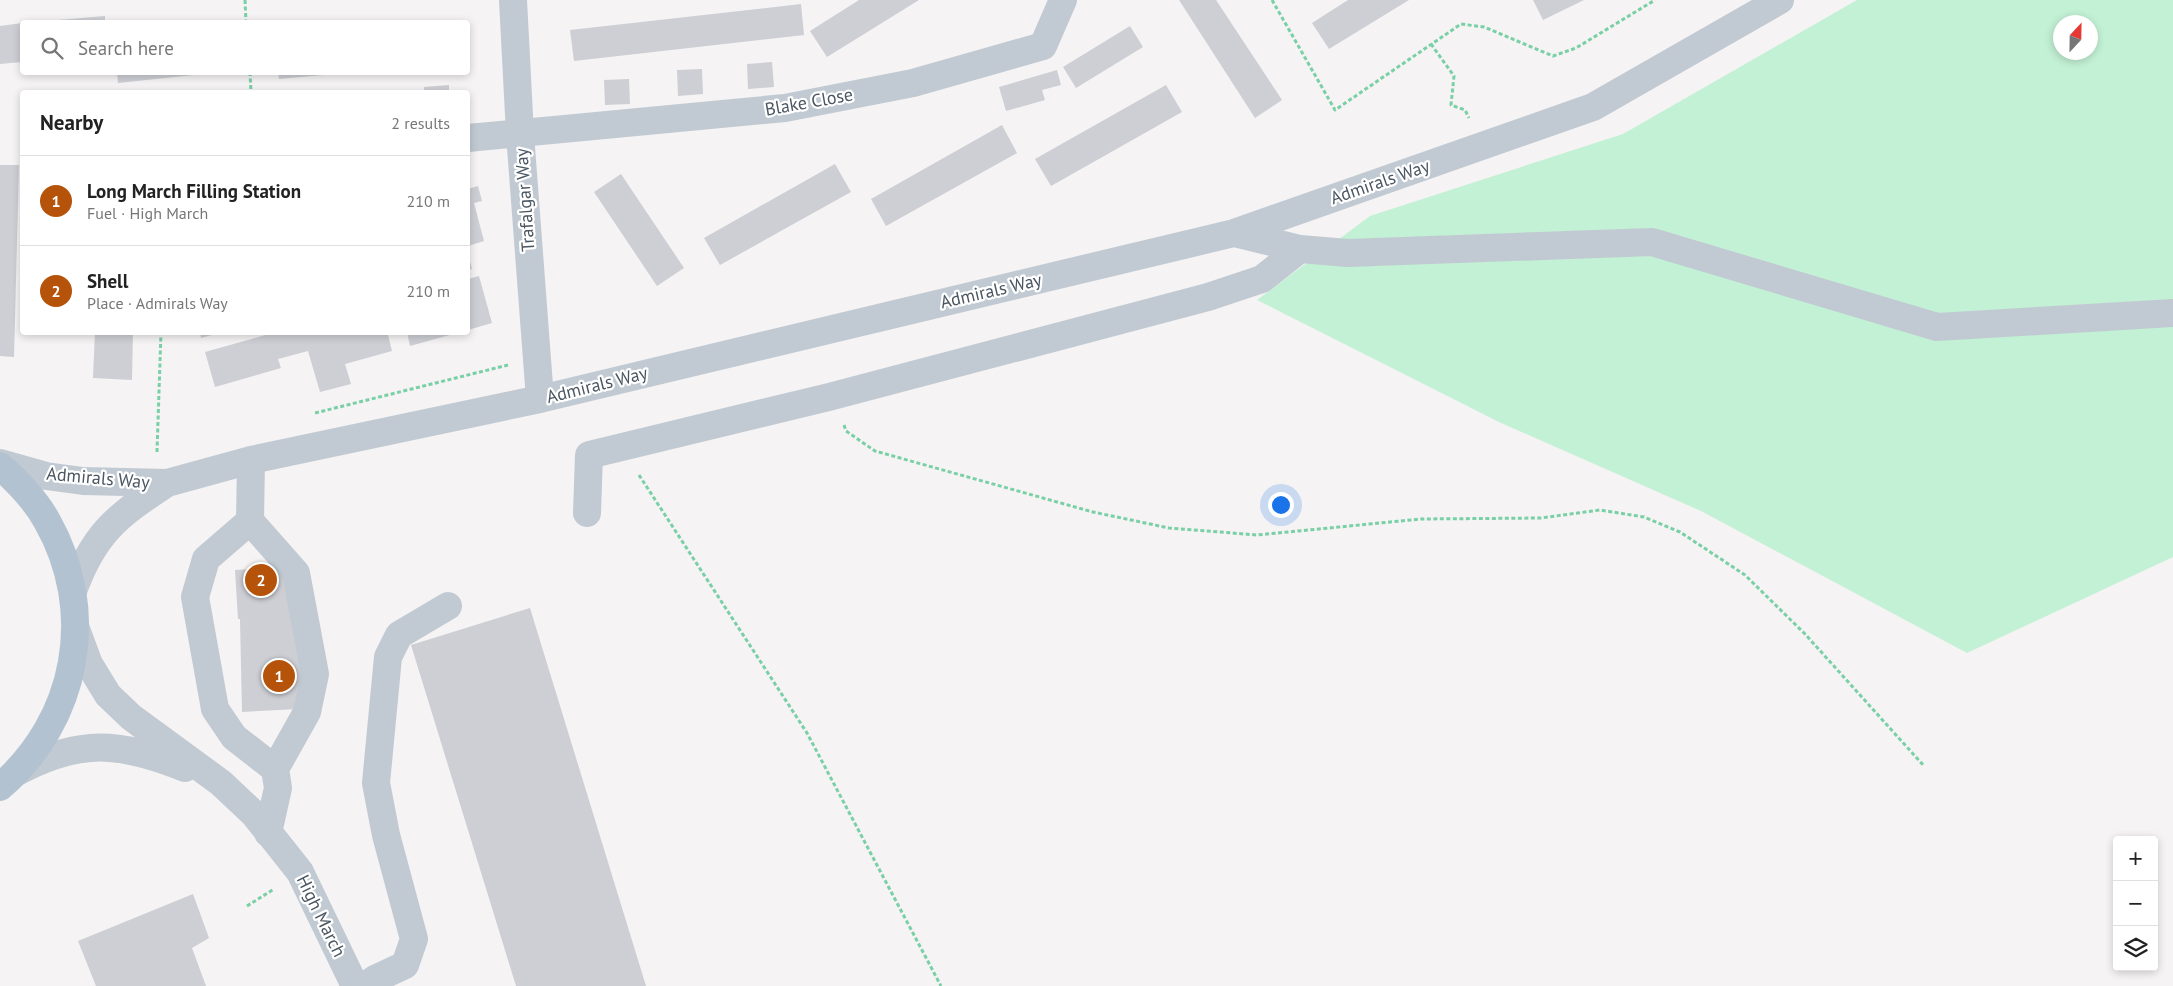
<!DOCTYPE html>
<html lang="en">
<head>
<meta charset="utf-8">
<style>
	body { margin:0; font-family:"PT Sans",sans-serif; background:#f2f2f2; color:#222 }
	.controls { position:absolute; right:15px; bottom:15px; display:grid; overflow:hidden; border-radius:5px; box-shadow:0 2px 8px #0003 }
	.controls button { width:45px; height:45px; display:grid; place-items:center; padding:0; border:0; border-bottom:1px solid #e0e0e0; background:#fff; color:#222; font:25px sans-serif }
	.compass { position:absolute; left:2053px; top:15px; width:45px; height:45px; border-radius:50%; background:#fff; box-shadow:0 2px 8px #0003; rotate:22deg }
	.you { position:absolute; left:1280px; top:504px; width:18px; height:18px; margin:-12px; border:4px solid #fff; border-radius:50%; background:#1a73e8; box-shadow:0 0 0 8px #1a73e833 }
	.badge { display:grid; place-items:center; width:32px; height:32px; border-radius:50%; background:#b45309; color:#fff; font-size:16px; font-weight:700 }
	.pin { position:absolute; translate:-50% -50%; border:2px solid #fff; box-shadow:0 1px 5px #0006 }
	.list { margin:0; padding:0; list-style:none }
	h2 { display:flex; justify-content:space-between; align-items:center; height:65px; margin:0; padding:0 20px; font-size:21px }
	h2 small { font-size:16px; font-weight:400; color:#767676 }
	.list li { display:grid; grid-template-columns:32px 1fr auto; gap:15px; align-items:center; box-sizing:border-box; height:90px; padding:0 20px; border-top:1px solid #e0e0e0 }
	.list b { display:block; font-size:19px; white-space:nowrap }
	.list p { margin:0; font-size:16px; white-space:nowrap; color:#767676 }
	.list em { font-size:16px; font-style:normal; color:#767676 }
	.icon { flex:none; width:28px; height:28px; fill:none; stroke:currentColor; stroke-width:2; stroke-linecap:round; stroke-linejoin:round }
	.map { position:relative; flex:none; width:2173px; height:986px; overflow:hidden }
	.search { position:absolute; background:#fff; box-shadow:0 2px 8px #0003; left:20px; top:20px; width:450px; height:55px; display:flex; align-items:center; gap:12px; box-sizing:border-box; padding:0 18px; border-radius:5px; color:#767676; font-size:19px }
	.panel { position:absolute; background:#fff; box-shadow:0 2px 8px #0003; left:20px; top:90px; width:450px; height:245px; border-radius:5px }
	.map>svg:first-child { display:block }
	.green { fill:#c3f1d5; fill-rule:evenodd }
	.building { fill:#cdcfd5 }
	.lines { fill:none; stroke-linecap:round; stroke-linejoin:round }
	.path { stroke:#7ad0a6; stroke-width:3; stroke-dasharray:4 2.5; stroke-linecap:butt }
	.minor { stroke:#c1cad2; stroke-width:28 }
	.major { stroke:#b3c2d1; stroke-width:28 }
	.labels { text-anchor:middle; stroke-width:4.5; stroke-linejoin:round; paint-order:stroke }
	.street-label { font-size:18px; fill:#4a5661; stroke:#fff }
</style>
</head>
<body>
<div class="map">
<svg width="2173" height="986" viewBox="0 0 2173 986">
	<rect width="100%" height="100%" fill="#f5f3f3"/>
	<path class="green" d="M1857,0H2173V557L1967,653L1701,511L1499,422L1257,300L1370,216L1623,134ZM2060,22H2090V52H2060Z"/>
	<path class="building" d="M859,0H919L827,57L810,31Z
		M1179,0H1216L1282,100L1255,118Z
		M1348,0H1409L1329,49L1312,23Z
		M1533,0H1584L1543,20Z
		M801,4L804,35L574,61L570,30Z
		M105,16V22H46V21Z
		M22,23V62L0,64V26Z
		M1130,26L1143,47L1076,88L1063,67Z
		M772,62L774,87L748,89L747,64Z
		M702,69L703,94L678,96L677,70Z
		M1057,70L1061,85L1042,90L1045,100L1006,111L999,87Z
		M117,72H203V74L118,83Z
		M278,72H334V74L279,79Z
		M629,79L630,104L605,105L604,80Z
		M449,85V92H424V87Z
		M1166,85L1182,112L1051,186L1035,159Z
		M387,90L388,92H365V91Z
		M1002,125L1017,153L886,226L871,199Z
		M835,164L851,192L720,265L704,238Z
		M0,165H19L14,357L0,356Z
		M621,174L684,268L657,286L594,192Z
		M478,186L482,201L474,203L484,241L468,246V189Z
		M468,254L472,269L468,270Z
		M479,276L492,323L468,330V279Z
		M95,332H133L132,380L93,378Z
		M200,332H219V333L201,338Z
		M276,332H396V333L388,335L392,351L345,364L351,384L320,392L308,351L278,359L281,368L215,387L205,352Z
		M407,332H457V333L410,346Z
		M286,567L318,708L242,712L240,619H238L235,570Z
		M530,608L646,986H516L411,645Z
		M193,894L209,938L192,948L206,986H96L78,941Z"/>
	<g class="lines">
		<path class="path" d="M245,0L246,22
			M1272,0L1335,110L1461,24L1484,27L1553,56L1576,48L1655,0
			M1431,44L1454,76L1451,105L1465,110L1469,118
			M250,72L251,92
			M315,413L508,365
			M844,425L846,431L875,451L1093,512L1169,528L1257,535L1421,519L1541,518L1600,510L1644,517L1680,532L1745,575L1805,634L1924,766
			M157,452L161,332
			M639,475L807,733L941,986
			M247,906L274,889"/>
		<path class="minor" d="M513,0L520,134L540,399
			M468,138L785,108L913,83L1043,46L1063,0
			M1234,233L1300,249L1348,253L1652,242L1937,327L2173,313
			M251,460L250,521L206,559L195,597L215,709L234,737L275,769L278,788L268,833
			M0,463L46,476L83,481L167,483L251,460L540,399L1234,233L1593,107L1780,0
			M587,513L589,455L829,397L1208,297L1262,279L1300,249
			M250,521L296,573L315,674L307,712L275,769
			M73,591C94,533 117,516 167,483
			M76,629L89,664L108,695L131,717L221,783L254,814L300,872L355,986
			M17,772C80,738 120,742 185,768
			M365,986L375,979L405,965L414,939L386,835L376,783L388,657L399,635L448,606"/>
		<path class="major" d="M0,466C18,482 35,499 47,521C98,611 78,720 0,787"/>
	</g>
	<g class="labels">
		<g class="street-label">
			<text transform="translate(809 102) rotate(-10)" y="6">Blake Close</text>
			<text transform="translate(1380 182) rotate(-19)" y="6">Admirals Way</text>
			<text transform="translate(525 200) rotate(-94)" y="6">Trafalgar Way</text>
			<text transform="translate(991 291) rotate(-13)" y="6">Admirals Way</text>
			<text transform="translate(597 385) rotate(-14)" y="6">Admirals Way</text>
			<text transform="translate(98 478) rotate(5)" y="6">Admirals Way</text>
			<text transform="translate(321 916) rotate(64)" y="6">High March</text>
		</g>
	</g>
</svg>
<div class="controls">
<button>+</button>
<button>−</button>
<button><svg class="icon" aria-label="layers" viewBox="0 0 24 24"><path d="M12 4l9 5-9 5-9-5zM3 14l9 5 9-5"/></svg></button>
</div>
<svg class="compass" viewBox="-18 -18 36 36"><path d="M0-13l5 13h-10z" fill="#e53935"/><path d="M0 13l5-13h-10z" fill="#767676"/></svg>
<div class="you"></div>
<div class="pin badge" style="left:279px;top:676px">1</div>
<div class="pin badge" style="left:261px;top:580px">2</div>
<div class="search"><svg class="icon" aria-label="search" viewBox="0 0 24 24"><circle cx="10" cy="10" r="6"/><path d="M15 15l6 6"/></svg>Search here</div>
<section class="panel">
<h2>Nearby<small>2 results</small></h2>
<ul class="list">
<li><span class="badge">1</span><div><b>Long March Filling Station</b><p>Fuel · High March</p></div><em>210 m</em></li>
<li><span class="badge">2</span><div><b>Shell</b><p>Place · Admirals Way</p></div><em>210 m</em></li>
</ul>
</section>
</div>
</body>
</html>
